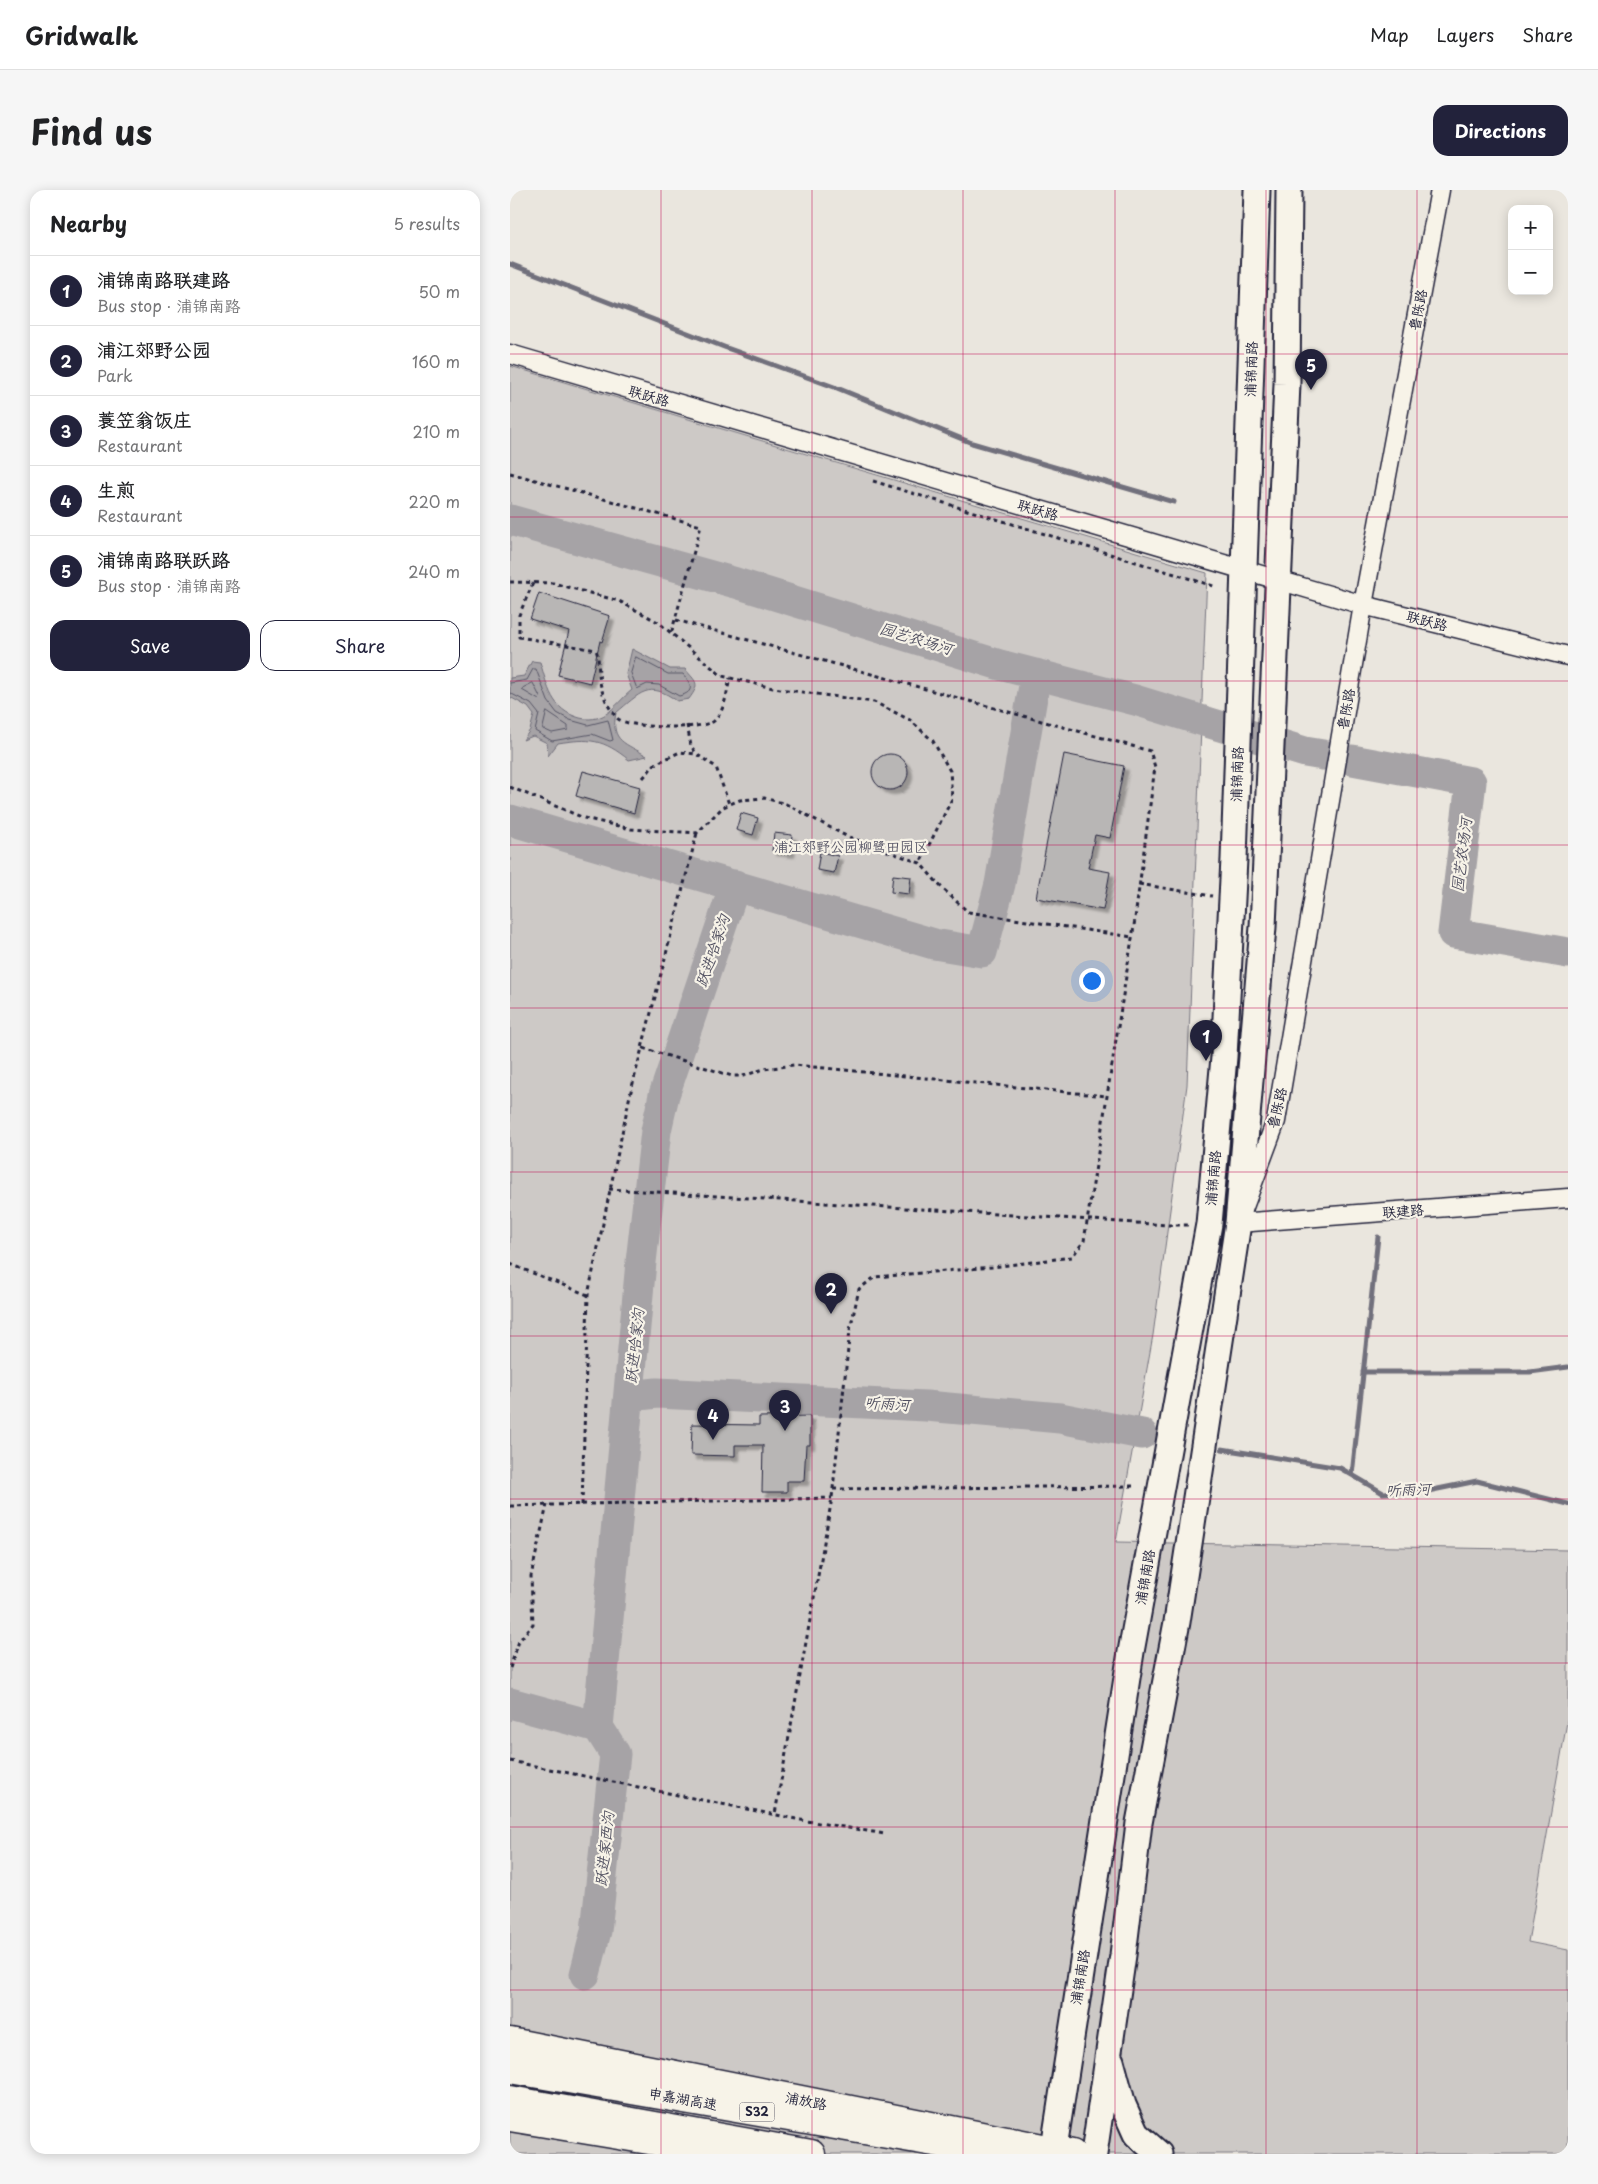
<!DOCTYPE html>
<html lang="en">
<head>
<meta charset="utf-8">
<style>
	body { margin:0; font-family:"Playpen Sans","LXGW WenKai TC",sans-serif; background:#f6f6f6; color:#202124 }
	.controls { position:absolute; right:15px; top:15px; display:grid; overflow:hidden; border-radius:10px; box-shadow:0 2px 12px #0003 }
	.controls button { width:45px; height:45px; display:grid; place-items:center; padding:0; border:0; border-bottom:1px solid #e0e0e0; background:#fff; color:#202124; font:25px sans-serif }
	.you { position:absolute; left:581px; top:790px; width:18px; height:18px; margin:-12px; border:4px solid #fff; border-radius:50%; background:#1a73e8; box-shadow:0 0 0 8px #1a73e833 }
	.badge { display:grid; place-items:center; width:32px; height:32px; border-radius:50%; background:#22223b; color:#fff; font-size:16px; font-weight:700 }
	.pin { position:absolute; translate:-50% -41px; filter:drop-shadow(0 1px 2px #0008) }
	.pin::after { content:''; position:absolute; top:26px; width:18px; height:15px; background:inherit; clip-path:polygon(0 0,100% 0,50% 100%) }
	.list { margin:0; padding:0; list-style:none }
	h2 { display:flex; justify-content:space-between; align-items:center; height:65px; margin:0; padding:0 20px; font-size:21px }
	h2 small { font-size:16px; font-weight:400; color:#757577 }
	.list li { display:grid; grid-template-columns:32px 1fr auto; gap:15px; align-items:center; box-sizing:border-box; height:70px; padding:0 20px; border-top:1px solid #e0e0e0 }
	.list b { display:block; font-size:19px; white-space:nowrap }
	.list p { margin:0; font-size:16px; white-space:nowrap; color:#757577 }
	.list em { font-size:16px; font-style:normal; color:#757577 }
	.actions { display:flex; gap:10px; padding:15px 20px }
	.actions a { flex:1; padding:11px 0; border:1px solid #22223b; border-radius:15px; text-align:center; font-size:18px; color:#22223b }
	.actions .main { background:#22223b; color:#fff }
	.map { position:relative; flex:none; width:1058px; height:1964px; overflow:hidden; border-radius:15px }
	header { display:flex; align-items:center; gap:30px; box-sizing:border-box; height:70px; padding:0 25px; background:#fff; border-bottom:1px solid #e0e0e0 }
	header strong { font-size:24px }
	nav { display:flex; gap:28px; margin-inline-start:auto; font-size:18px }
	.intro { display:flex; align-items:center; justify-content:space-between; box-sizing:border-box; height:120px; padding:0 30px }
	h1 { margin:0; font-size:35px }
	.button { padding:12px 22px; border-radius:15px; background:#22223b; color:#fff; font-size:18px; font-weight:700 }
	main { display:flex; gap:30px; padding:0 30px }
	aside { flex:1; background:#fff; border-radius:15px; box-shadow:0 2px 12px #0003 }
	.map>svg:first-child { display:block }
	.green { fill:#cdc9c6; stroke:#787680 }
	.water { fill:#a6a3a6; stroke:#716f7b }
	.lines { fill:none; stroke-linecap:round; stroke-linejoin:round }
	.shore { stroke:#575666; stroke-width:1 }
	.stream { stroke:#716f7b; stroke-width:5 }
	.river { stroke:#a6a3a6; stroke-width:31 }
	.building { fill:#b8b6b5; stroke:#22223b; filter:url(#shadow) }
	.street-casing { stroke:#22223b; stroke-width:21 }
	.secondary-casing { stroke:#22223b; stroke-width:29 }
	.primary-casing { stroke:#22223b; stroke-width:31 }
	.highway-casing { stroke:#22223b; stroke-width:31 }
	.path { stroke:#22223b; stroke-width:3; stroke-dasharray:4 4; stroke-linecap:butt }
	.street { stroke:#f7f3e8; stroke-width:18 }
	.secondary { stroke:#f7f3e8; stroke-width:25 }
	.primary { stroke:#f7f3e8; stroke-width:28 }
	.highway { stroke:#f7f3e8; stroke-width:28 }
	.grid { fill:none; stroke:#c2185b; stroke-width:1; stroke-opacity:0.55 }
	.labels { text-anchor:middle; stroke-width:4.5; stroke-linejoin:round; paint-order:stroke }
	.shield { fill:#f7f3e8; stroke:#62616f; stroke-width:1 }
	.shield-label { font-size:12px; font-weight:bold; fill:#22223b }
	.street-label { font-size:14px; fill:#22223b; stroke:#f7f3e8 }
	.park-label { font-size:14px; fill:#555465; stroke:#f7f3e8 }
	.water-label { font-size:15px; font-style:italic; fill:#504f60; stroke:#f7f3e8 }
</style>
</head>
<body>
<header>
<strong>Gridwalk</strong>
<nav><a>Map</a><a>Layers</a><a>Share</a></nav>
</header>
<div class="intro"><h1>Find us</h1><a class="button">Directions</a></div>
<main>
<aside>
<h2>Nearby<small>5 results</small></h2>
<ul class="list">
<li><span class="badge">1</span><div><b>浦锦南路联建路</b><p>Bus stop · 浦锦南路</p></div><em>50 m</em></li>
<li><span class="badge">2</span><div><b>浦江郊野公园</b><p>Park</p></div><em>160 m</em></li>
<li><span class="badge">3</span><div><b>蓑笠翁饭庄</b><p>Restaurant</p></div><em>210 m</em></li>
<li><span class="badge">4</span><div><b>生煎</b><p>Restaurant</p></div><em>220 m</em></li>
<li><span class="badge">5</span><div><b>浦锦南路联跃路</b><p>Bus stop · 浦锦南路</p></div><em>240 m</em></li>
</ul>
<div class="actions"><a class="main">Save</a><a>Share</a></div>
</aside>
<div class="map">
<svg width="1058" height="1964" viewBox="0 0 1058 1964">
	<defs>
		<filter id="shadow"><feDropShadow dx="4.5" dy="4.5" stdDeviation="1" flood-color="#0004"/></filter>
	</defs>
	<rect width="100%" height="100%" fill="#eae6de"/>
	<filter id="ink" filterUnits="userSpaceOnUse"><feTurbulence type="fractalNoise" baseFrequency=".02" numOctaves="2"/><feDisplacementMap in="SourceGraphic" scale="10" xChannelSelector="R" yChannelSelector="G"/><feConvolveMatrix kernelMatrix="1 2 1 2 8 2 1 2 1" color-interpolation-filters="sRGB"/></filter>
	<g filter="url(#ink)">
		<path class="green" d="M0,176L697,383L677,895L643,1145L606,1352L1058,1360V1526L1018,1752L1058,1760V1964H0Z"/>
		<path class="water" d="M122,459L160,479H175C186,492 191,493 179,509L167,511C139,490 130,503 106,523C100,552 116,553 137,566L119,570C93,549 80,548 48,553L38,566L37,553L23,546L13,550L20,540L24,525L18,517L0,507V488L14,486L22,471L30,472C38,497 41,520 70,528C78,530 89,529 96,524C105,518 113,507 122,500L116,484Z"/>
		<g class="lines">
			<path class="shore" d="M126,467L158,484H173C181,494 186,502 169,506L149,495L137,494L127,499L121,483Z
				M0,493L17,490L23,479H26L38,511L47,523L60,530L78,535L98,530L103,550L100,551L82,544L42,551L25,541L29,524L21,514L0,503
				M23,493L30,507L29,510L12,500L13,498Z
				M37,522L58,536V540L42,543L33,539Z"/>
			<path class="stream" d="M0,74L214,157L327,198L462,253L664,312
				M853,1182H1020L1058,1177
				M712,1259L830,1278L873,1303L918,1301L967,1291L1058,1314
				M842,1285L868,1047"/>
			<path class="river" d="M0,330L226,393L490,475L625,510L795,562L813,565
				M842,570L961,592L943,743L1058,763
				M0,630L424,754L472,762L490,694L526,484
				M120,1206L147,1203L416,1216L550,1228L632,1244
				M0,1513L88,1537L131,1072L146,941L154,905L225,695
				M75,1784L86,1741L105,1564L88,1537"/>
		</g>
		<path class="building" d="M29,403L100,426L92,452L90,451L80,493L48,485L59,441L20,429Z
			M362 582a18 18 0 1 1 36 0a18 18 0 1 1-36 0Z
			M554,564L614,576L600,648L585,645L578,678L600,682L593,720L526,708Z
			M73,581L130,597L124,623L66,606Z
			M231,623L248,628L243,645L226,640Z
			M264,643L282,645L280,663L262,661Z
			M310,662L328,666L324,683L307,680Z
			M383,685L401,687L399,704L381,702Z
			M300,1226V1255H296L294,1291H277V1302H252L253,1255H225V1266L181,1265L182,1234L249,1235V1227Z"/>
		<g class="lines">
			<g class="street-casing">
				<path id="street" d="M930,0L853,415L766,931L728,1033L1058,1008
					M0,164L853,415L1058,466"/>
			</g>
			<g class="secondary-casing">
				<path id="secondary" d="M601,1871L613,1915L626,1944L649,1964
					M543,1964L621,1462L699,1034L714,867L724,669L747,0
					M584,1964L613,1765L629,1633L667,1432L728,1033L753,737L777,194L779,0"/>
			</g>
			<g class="primary-casing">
				<path id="primary" d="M0,1852L562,1964
					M0,1927L224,1964"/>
			</g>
			<g class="highway-casing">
				<path id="highway" d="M0,1879L494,1964
					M0,1910L301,1964"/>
			</g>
			<path class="path" d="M0,283L191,336L161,444
				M363,291L707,397
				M0,392L43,393L109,411L148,432L212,486L263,498L364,512L400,530L423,551L440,581L442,609L410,673
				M23,393L9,425V447L86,460C89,467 88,475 89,483C90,500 96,515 107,528C117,539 194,540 204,531C215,521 217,501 220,488
				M166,430L640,561L645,577L624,736L574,1051L562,1067L482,1077L365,1087L349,1099L340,1140L322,1308L265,1624
				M177,535L181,556L186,563
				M133,588L145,574L170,562L186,564L206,577L219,614
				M0,597L74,628L121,639L187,643L213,617L230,610L254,608L276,614L336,646L410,673L432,698L458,722L622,747
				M629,694L702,706
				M133,858L222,886H233L254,879L284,875L597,906
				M99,999L658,1035H678
				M0,1074L78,1105
				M323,1299L625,1296
				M72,1315L78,1105L120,905L187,643
				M0,1316L322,1308
				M0,1478L9,1451L23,1434L21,1386L37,1315
				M0,1571L291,1630L375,1644"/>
			<use href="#street" class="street"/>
			<use href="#secondary" class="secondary"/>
			<use href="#primary" class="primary"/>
			<use href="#highway" class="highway"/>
		</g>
	</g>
	<path class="grid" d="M151,0V1964M302,0V1964M453,0V1964M605,0V1964M756,0V1964M907,0V1964M0,164H1058M0,327H1058M0,491H1058M0,655H1058M0,818H1058M0,982H1058M0,1146H1058M0,1309H1058M0,1473H1058M0,1637H1058M0,1800H1058"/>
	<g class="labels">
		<rect class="shield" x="229.5" y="1912.5" width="35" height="19" rx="4"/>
		<g class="shield-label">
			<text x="247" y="1926">S32</text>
		</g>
		<g class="street-label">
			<text transform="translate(908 120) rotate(-79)" y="5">鲁陈路</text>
			<text transform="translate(741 179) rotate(-88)" y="5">浦锦南路</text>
			<text transform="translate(139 206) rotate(16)" y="5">联跃路</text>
			<text transform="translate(528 320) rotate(16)" y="5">联跃路</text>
			<text transform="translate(917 431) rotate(14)" y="5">联跃路</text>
			<text transform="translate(836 519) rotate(-80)" y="5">鲁陈路</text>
			<text transform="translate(727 584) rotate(-88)" y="5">浦锦南路</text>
			<text transform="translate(767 918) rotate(-77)" y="5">鲁陈路</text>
			<text transform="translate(703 988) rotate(-85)" y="5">浦锦南路</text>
			<text transform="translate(893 1021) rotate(-4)" y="5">联建路</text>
			<text transform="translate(635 1387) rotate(-80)" y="5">浦锦南路</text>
			<text transform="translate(570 1787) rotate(-81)" y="5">浦锦南路</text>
			<text transform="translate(173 1909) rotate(10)" y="5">申嘉湖高速</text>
			<text transform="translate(296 1911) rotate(11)" y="5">浦放路</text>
		</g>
		<g class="park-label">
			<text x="341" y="662">浦江郊野公园柳鹭田园区</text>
		</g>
		<g class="water-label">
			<text transform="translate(406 449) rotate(17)" y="5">园艺农场河</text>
			<text transform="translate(952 665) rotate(-83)" y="5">园艺农场河</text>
			<text transform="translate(203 761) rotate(-71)" y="5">跃进哈家沟</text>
			<text transform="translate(125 1156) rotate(-84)" y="5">跃进哈家沟</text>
			<text transform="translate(377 1214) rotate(3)" y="5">听雨河</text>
			<text transform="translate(898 1300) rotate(-2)" y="5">听雨河</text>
			<text transform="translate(95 1659) rotate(-84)" y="5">跃进家西沟</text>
		</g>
	</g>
</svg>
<div class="controls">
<button>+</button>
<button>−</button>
</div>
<div class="you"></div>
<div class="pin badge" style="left:696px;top:871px">1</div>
<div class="pin badge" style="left:321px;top:1124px">2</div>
<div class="pin badge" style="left:275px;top:1241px">3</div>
<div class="pin badge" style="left:203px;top:1250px">4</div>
<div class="pin badge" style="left:801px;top:200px">5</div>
</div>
</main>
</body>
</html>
